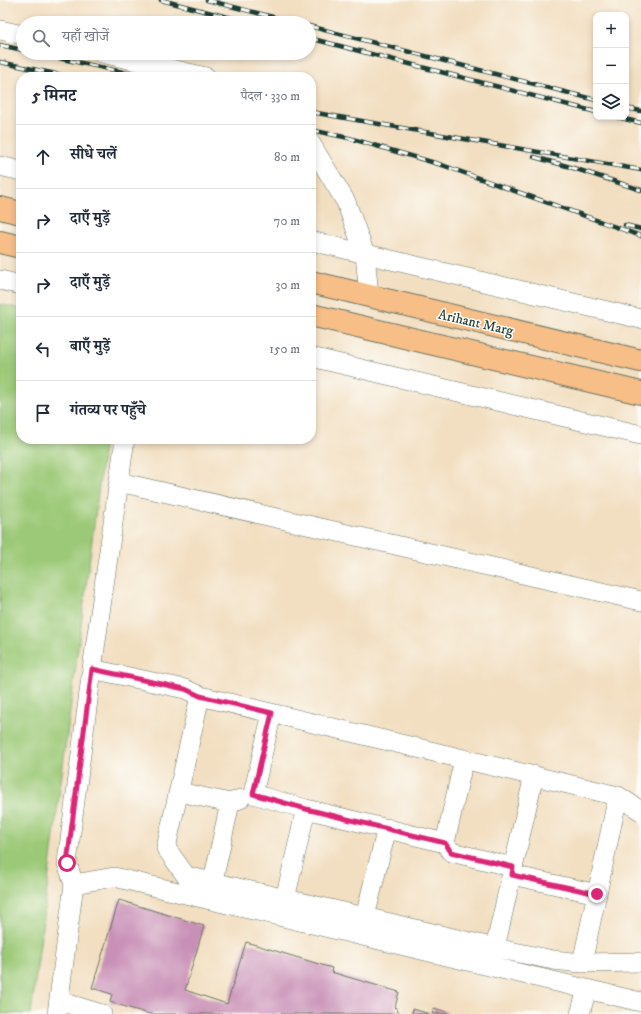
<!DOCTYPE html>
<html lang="hi">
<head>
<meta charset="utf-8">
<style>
	body { margin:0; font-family:"IM FELL DW Pica","Noto Serif Devanagari",serif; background:#f2f2f3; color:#1f2937 }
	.controls { position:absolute; right:12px; top:12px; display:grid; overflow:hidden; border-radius:8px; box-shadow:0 2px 6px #0003 }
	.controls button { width:36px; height:36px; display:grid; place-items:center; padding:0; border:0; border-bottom:1px solid #e0e1e3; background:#fff; color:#1f2937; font:20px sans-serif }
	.stop { position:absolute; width:12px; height:12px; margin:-9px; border:3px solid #db2777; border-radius:50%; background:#fff }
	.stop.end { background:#db2777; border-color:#fff; box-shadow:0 1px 4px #0008 }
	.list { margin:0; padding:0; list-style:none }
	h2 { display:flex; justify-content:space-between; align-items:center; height:52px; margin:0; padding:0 16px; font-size:17px }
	h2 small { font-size:13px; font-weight:400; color:#747a83 }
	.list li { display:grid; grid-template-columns:26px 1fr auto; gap:12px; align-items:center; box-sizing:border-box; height:64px; padding:0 16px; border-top:1px solid #e0e1e3 }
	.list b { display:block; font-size:15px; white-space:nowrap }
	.list em { font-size:13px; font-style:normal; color:#747a83 }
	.icon { flex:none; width:22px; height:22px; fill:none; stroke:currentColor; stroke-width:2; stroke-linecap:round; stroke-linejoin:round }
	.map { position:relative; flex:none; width:641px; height:1014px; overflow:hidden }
	.search { position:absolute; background:#fff; box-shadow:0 2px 6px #0003; left:16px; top:16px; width:300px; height:44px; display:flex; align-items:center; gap:10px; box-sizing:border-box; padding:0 14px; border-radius:22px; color:#747a83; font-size:15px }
	.panel { position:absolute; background:#fff; box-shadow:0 2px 6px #0003; left:16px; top:72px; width:300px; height:372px; border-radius:16px }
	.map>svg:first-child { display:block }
	.green { fill:#9cc977; stroke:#5e8356 }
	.building { fill:#c990b7 }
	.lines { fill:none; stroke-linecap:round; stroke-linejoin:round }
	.minor-casing { stroke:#697565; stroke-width:20 }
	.major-casing { stroke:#697565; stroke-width:24 }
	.minor { stroke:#fff; stroke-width:19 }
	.major { stroke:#f7be87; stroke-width:22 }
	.rail-casing { stroke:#1f3d34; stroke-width:4.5 }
	.rail { stroke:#fdfcf7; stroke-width:3; stroke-dasharray:9; stroke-linecap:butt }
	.route { stroke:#db2777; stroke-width:5 }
	.labels { text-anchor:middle; stroke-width:3; stroke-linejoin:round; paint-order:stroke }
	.street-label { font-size:14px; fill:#1f3d34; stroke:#fdfcf7 }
</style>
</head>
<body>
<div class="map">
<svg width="641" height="1014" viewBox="0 0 641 1014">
	<rect width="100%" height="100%" fill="#fdfcf7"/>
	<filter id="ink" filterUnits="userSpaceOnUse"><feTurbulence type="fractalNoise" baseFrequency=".025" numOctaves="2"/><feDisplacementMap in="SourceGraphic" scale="8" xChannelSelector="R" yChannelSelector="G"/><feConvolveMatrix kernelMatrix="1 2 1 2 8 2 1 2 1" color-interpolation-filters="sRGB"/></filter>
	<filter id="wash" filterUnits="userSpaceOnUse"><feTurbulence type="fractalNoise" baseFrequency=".012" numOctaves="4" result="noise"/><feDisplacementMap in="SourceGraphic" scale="16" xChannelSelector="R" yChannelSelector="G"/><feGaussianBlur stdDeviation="0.9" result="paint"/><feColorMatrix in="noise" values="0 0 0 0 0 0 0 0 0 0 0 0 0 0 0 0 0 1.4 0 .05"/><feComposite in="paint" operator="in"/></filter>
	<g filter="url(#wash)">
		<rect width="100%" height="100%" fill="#f2dec0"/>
		<path class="green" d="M0,304L21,309V439H105L31,1014H0Z"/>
		<g id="blocks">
			<path class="building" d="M119,900L204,926L185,990L227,1004L246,942L332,968L331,972L399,992L395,1007L400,1014H149L110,1002L112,994L92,988Z
				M434,1008L447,1012L446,1014H432Z
				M413,1009L430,1014H412Z"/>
		</g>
	</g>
	<g filter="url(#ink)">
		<use href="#blocks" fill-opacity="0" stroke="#697565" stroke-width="1"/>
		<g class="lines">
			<g class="minor-casing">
				<path id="minor" d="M0,30L23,35
					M102,53L206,77
					M311,144L346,202L365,254L369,296
					M0,166L21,171
					M311,241L641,319
					M0,280L21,285
					M311,357L641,435
					M125,439L92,669L185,689L200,696L618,796L641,811
					M119,482L641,601
					M200,696L166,848L186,876L365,917L495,948L553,960L582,963L641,962
					M272,713L253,794L306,809L445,843L464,759
					M179,792L230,803L240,799
					M445,843L451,852L513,867
					M512,875L597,894
					M213,881L230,803
					M74,884L114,877L641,1002
					M285,899L306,809
					M365,917L387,828
					M495,948L534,775
					M582,963L618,796
					M59,1001L102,1014
					M57,1014L74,884L67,863L92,669
					M580,1014L587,989"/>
			</g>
			<g class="major-casing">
				<path id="major" d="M0,208L21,213
					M0,242L21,247
					M311,282L641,361
					M311,315L641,393"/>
			</g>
			<use href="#minor" class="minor"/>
			<use href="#major" class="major"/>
			<g class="rail-casing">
				<path id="rail" d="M161,0L251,23
					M207,0L296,23
					M309,26L596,100
					M309,38L596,112
					M0,45L23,50
					M35,53L146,77
					M0,62L70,77
					M626,108L641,111
					M311,112L641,170
					M617,117L641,123
					M311,130L349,138L442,165L641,236
					M534,157L567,166L641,190
					M625,225L641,229"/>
			</g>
			<use href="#rail" class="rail"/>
		</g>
	</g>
	<g class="lines" filter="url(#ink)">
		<path class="route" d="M67,863L92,669L185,689L200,696L272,713L253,794L306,809L445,843L451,852L513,867L512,875L597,894"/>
	</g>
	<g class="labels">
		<g class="street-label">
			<text transform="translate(476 322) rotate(13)" y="5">Arihant Marg</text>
		</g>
	</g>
</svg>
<div class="controls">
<button>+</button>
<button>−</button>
<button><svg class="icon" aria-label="layers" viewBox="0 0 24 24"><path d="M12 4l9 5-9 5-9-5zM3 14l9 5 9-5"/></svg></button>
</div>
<div class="stop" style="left:67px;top:863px"></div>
<div class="stop end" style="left:597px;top:894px"></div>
<div class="search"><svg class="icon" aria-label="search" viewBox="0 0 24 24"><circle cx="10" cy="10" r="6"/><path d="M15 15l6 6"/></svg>यहाँ खोजें</div>
<section class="panel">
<h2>5 मिनट<small>पैदल · 330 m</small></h2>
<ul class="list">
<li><svg class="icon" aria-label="ahead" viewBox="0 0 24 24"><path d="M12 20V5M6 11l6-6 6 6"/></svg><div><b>सीधे चलें</b></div><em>80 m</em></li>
<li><svg class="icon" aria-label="right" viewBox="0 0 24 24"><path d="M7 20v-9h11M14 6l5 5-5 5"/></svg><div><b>दाएँ मुड़ें</b></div><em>70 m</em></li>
<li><svg class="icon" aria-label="right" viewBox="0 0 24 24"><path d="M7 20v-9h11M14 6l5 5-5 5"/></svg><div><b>दाएँ मुड़ें</b></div><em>30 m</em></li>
<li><svg class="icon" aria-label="left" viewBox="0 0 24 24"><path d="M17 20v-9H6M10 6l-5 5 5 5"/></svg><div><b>बाएँ मुड़ें</b></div><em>150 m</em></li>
<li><svg class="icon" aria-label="arrive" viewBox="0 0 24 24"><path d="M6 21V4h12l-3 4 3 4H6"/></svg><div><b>गंतव्य पर पहुँचे</b></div></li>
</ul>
</section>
</div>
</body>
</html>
